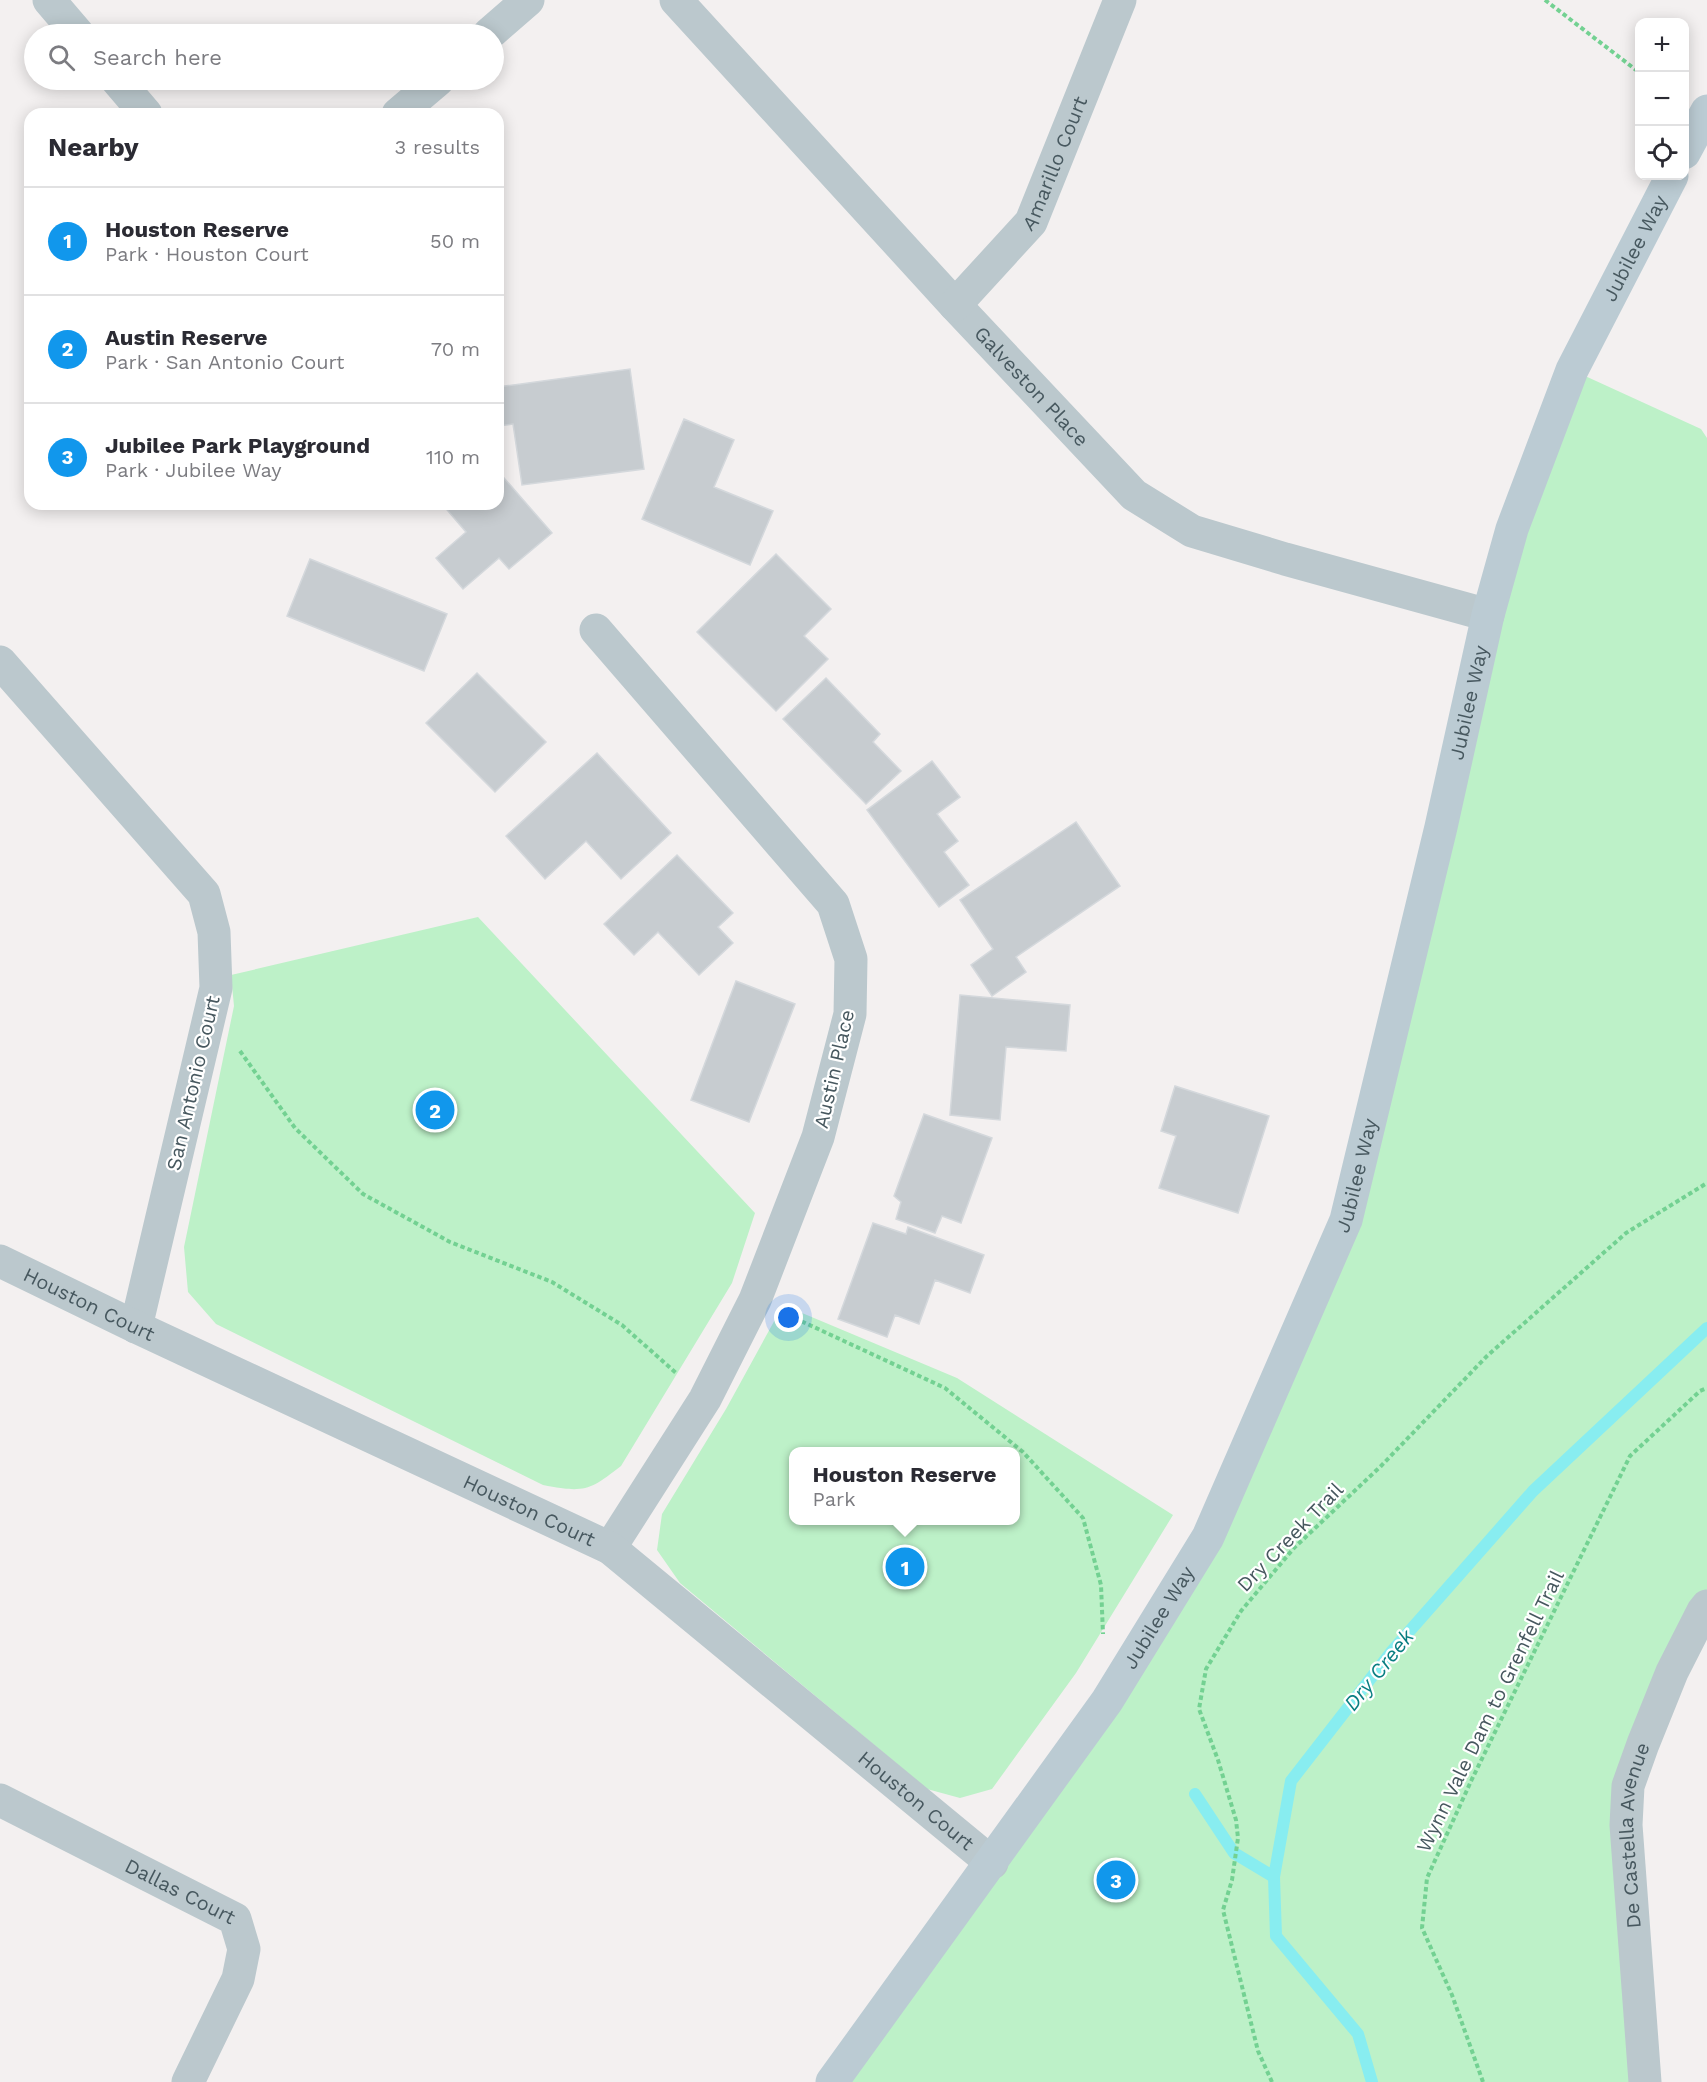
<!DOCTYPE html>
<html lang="en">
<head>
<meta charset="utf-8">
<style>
	body { margin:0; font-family:"Work Sans",sans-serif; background:#f2f2f3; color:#2b2b33 }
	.controls { position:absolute; right:18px; top:18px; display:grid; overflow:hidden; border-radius:12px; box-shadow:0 3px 15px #0003 }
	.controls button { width:54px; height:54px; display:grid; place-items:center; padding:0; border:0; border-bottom:2px solid #e1e1e2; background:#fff; color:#2b2b33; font:30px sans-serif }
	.you { position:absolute; left:789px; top:1318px; width:21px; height:21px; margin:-15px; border:4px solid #fff; border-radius:50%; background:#1a73e8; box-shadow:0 0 0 9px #1a73e833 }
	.badge { display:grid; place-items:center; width:39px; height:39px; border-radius:50%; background:#1197ec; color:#fff; font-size:20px; font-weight:700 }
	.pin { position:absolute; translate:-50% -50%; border:3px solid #fff; box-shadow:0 2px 6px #0006 }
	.popup { position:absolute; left:789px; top:1447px; width:231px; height:78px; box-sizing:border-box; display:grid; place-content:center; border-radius:12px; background:#fff; filter:drop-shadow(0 2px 4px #0005); font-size:20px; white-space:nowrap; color:#7c7c81 }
	.popup b { font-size:22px; color:#2b2b33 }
	.popup::after { content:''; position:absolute; left:50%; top:100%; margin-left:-12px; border:12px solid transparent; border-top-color:#fff }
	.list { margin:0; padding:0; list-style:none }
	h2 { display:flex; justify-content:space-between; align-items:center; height:78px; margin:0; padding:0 24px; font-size:26px }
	h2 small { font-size:20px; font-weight:400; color:#7c7c81 }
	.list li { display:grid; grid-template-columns:39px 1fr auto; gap:18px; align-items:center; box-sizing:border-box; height:108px; padding:0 24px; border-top:2px solid #e1e1e2 }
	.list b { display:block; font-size:22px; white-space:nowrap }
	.list p { margin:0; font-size:20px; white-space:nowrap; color:#7c7c81 }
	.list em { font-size:20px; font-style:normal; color:#7c7c81 }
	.icon { flex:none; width:33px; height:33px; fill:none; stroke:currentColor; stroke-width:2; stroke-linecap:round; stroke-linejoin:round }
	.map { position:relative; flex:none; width:1707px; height:2082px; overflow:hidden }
	.search { position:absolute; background:#fff; box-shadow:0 3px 15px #0003; left:24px; top:24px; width:480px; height:66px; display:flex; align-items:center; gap:15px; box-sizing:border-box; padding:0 21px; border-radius:33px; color:#7c7c81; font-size:22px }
	.panel { position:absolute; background:#fff; box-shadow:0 3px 15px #0003; left:24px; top:108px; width:480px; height:402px; border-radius:18px }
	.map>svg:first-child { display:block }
	.green { fill:#bdf1c8; fill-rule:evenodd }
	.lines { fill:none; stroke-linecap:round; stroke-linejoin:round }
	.stream { stroke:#88edf0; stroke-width:12 }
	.building { fill:#c7ccd0; stroke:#d4d8dc; stroke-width:1.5 }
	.path { stroke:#73d192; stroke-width:4; stroke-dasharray:4.5 3; stroke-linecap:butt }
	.street { stroke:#bbc8cd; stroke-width:33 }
	.secondary { stroke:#bbcbd3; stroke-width:33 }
	.labels { text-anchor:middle; stroke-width:4.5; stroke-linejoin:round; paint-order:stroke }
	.street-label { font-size:20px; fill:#47585f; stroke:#fff }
	.water-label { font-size:21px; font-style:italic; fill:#097e82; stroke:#fff }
</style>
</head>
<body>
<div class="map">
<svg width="1707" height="2082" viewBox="0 0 1707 2082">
	<rect width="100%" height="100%" fill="#f3f0f0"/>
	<path class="green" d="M1572,370L1701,429L1707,438V1621L1628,1786L1644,2082H832L1208,1537L1346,1220L1432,861Z
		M478,917L755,1213L732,1283L621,1466C589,1491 584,1493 543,1485L216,1324L188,1292L184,1247L234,1006L231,975Z
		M783,1305L957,1378L1173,1515L1076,1673L992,1789L960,1798L927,1789L680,1583L657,1550L662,1514L726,1409ZM794,1452H1016V1520H794Z"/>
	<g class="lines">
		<path class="stream" d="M1195,1794L1234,1853L1274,1877
			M1372,2082L1358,2034L1276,1936L1274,1877L1291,1781L1392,1651L1533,1491L1707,1328"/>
	</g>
	<path class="building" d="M630,369L644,469L522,485L513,424L499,426L498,387Z
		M684,419L734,440L714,487L773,511L750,565L642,519Z
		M498,471L552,533L509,569L499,558L463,589L436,558L466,532L442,504H498Z
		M776,554L831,609L804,636L828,659L776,711L697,632Z
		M310,559L447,614L424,671L287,616Z
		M477,673L546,742L495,792L426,723Z
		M826,678L880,734L873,742L901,771L866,804L783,719Z
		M597,753L671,833L621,879L586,841L545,879L506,836Z
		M932,761L960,797L937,814L958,841L944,852L969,885L939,907L867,810Z
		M1076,822L1120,886L1016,957L1026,972L992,996L971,965L993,949L960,900Z
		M677,855L733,913L718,927L733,943L699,975L658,932L634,955L604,924Z
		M736,981L795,1004L749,1122L691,1100Z
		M960,995L1070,1005L1066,1051L1006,1047L1000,1120L950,1115Z
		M1175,1086L1269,1116L1238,1213L1159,1188L1176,1136L1161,1131Z
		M924,1114L992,1138L961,1223L942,1216L935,1233L896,1219L901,1202L894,1196Z
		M873,1223L906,1234L908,1227L984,1255L970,1293L935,1280L919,1324L895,1315L887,1337L838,1319Z"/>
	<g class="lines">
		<path class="path" d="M1545,0L1640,73
			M240,1051L295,1128L363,1194L450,1242L552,1282L622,1325L676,1373
			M788,1315L945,1388L1023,1452L1083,1518L1101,1585L1103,1634
			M1272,2082L1258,2051L1223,1910L1232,1880L1238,1838L1236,1820L1218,1760L1199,1709L1206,1669L1241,1611L1294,1548L1381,1466L1487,1356L1626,1233L1707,1183
			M1483,2082L1452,1995L1422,1928L1427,1878L1472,1779L1630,1456L1700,1391L1707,1388"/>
		<g class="street">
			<path d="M49,0L78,34"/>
			<path id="s1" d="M676,0L955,305L1134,495L1192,531L1285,559L1488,615"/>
			<path d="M489,34L528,0"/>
			<path d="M117,80L146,114"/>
			<path d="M398,114L438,80"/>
			<path id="s2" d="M955,305L1031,222L1120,0"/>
			<path d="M596,630L833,904L851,959L850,1014L818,1137L755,1300L705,1399L610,1548"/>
			<path d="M0,662L204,894L214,932L216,988L136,1327"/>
			<path id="s3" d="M0,1261L136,1327L610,1548L992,1863"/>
			<path id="s4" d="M0,1800L235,1919L244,1949L238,1979L188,2082"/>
			<path id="s5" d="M1645,2082L1626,1825L1628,1786L1643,1744L1672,1672L1703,1611L1707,1606"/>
		</g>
		<g class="secondary">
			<path d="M1684,153L1707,111"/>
			<path id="s6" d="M832,2082L1107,1701L1208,1537L1346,1220L1441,827L1488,615L1512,529L1572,370L1672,176"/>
		</g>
	</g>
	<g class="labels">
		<g class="street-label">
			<text dy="7" stroke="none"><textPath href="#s2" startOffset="176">Amarillo Court</textPath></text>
			<text dy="7" stroke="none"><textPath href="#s6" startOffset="2026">Jubilee Way</textPath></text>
			<text dy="7" stroke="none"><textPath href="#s1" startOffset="525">Galveston Place</textPath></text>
			<text dy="7" stroke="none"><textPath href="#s6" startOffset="1540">Jubilee Way</textPath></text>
			<text transform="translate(834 1069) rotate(-77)" y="7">Austin Place</text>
			<text transform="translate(193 1083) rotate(-77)" y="7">San Antonio Court</text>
			<text dy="7" stroke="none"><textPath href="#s6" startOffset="1054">Jubilee Way</textPath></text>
			<text dy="7" stroke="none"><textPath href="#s3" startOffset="99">Houston Court</textPath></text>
			<text dy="7" stroke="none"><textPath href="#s3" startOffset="585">Houston Court</textPath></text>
			<text transform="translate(1290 1537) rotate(-46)" y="7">Dry Creek Trail</text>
			<text dy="7" stroke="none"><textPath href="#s6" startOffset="568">Jubilee Way</textPath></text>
			<text transform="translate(1490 1711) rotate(-64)" y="7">Wynn Vale Dam to Grenfell Trail</text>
			<text dy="7" stroke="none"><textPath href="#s3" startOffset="1071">Houston Court</textPath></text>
			<text dy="7" stroke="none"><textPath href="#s5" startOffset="248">De Castella Avenue</textPath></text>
			<text dy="7" stroke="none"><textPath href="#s4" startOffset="202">Dallas Court</textPath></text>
		</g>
		<g class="water-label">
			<text transform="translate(1379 1670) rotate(-51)" y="7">Dry Creek</text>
		</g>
	</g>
</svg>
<div class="controls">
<button>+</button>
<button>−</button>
<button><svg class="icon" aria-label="locate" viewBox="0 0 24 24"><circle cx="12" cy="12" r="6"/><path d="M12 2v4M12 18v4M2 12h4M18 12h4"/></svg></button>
</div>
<div class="you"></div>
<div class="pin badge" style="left:905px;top:1567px">1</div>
<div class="popup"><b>Houston Reserve</b>Park</div>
<div class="pin badge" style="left:435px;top:1110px">2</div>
<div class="pin badge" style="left:1116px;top:1880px">3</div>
<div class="search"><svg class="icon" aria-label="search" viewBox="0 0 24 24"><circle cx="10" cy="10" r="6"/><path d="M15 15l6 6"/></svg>Search here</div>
<section class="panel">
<h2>Nearby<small>3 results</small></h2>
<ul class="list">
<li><span class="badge">1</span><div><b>Houston Reserve</b><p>Park · Houston Court</p></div><em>50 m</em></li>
<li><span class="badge">2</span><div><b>Austin Reserve</b><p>Park · San Antonio Court</p></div><em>70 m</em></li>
<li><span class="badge">3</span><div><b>Jubilee Park Playground</b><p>Park · Jubilee Way</p></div><em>110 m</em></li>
</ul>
</section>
</div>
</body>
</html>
